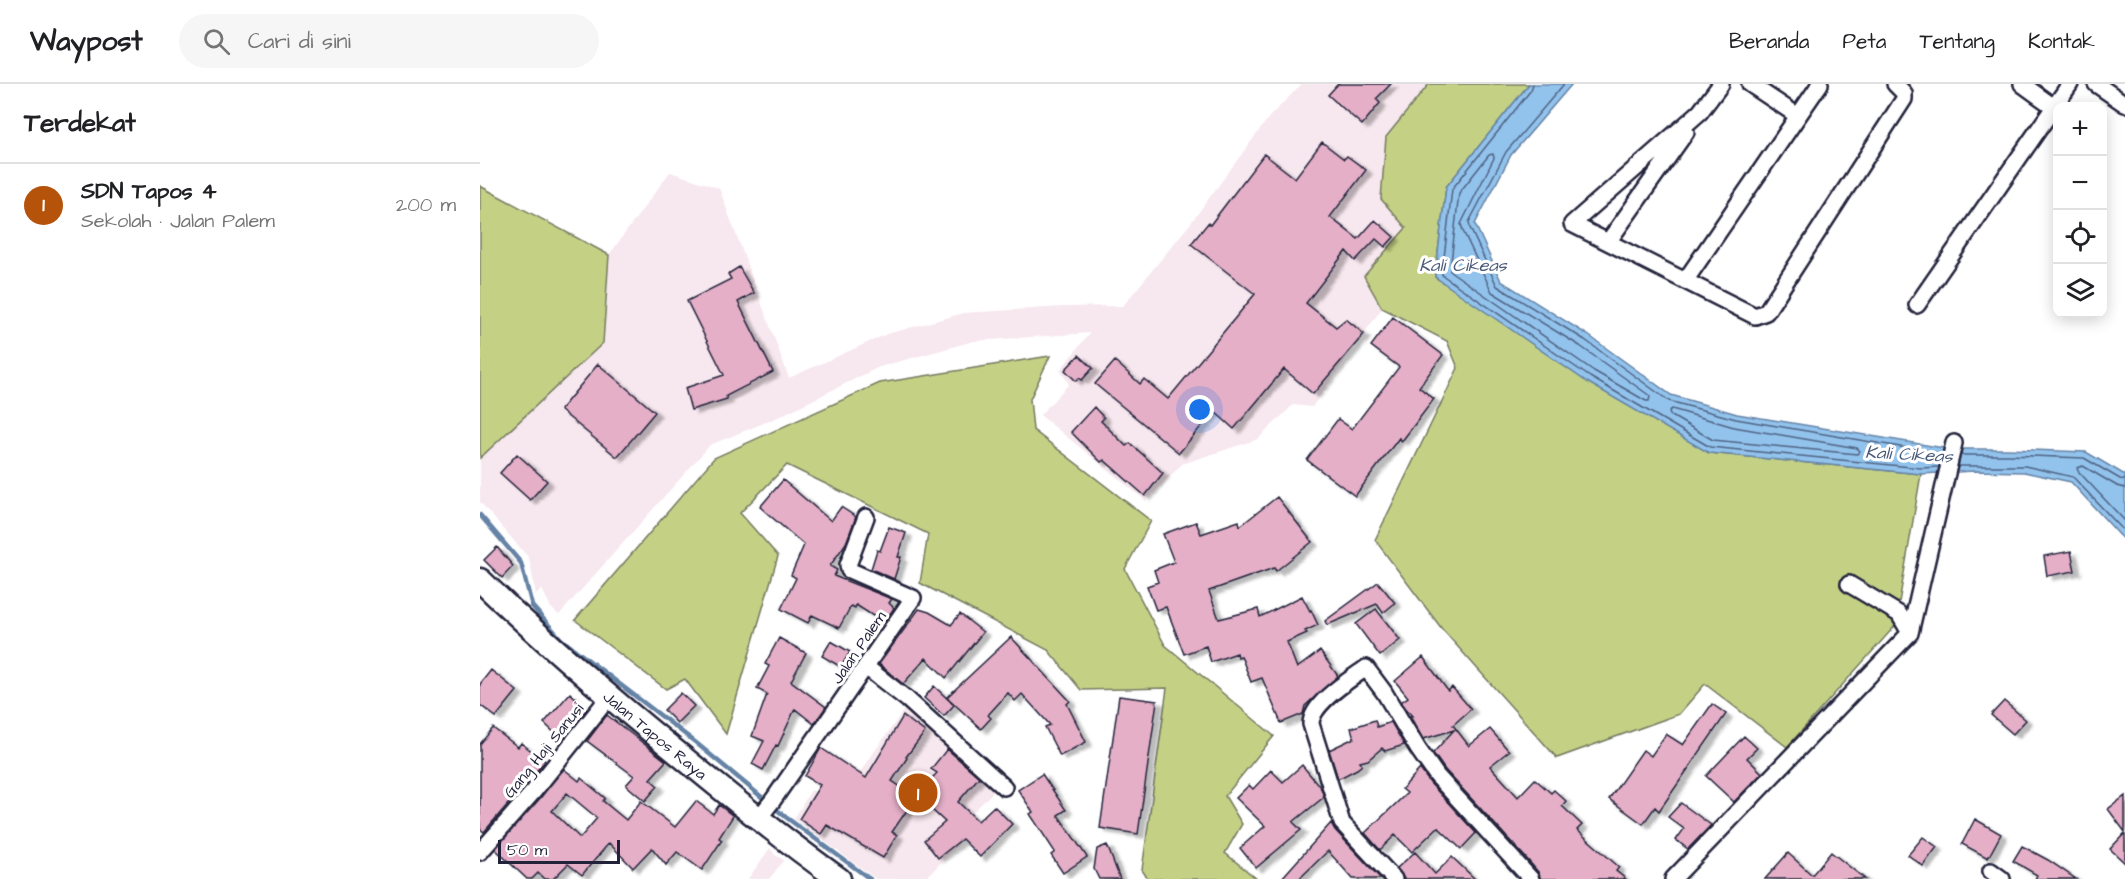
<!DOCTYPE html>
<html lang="id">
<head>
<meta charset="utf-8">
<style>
	body { margin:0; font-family:"Architects Daughter",sans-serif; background:#f6f6f6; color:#202124 }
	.controls { position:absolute; right:18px; top:18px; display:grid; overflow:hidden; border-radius:12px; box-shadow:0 3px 15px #0003 }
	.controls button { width:54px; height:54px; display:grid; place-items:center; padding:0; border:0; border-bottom:2px solid #e0e0e0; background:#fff; color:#202124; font:30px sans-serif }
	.scale { position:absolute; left:18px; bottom:15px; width:122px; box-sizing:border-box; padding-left:6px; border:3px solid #22223b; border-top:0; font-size:16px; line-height:21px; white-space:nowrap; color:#22223b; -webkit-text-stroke:4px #fff; paint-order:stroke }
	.you { position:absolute; left:720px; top:326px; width:21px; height:21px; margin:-15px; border:4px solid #fff; border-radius:50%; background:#1a73e8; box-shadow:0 0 0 9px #1a73e833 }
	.badge { display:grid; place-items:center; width:39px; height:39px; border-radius:50%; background:#b45309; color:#fff; font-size:20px; font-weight:700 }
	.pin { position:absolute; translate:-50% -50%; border:3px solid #fff; box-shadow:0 2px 6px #0006 }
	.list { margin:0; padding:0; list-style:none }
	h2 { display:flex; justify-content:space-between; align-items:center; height:78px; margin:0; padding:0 24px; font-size:26px }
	h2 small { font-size:20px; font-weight:400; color:#757577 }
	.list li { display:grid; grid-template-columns:39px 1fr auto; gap:18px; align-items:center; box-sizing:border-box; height:84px; padding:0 24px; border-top:2px solid #e0e0e0 }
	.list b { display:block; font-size:22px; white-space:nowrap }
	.list p { margin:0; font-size:20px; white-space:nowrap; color:#757577 }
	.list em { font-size:20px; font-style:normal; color:#757577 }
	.icon { flex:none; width:33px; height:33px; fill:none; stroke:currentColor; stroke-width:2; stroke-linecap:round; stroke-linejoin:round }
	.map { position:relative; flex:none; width:1645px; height:795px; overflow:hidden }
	header { display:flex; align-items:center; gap:36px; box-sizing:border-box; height:84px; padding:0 30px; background:#fff; border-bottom:2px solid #e0e0e0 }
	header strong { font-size:28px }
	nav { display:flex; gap:33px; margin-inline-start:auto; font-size:21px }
	.search { width:420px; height:54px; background:#f6f6f6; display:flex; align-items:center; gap:15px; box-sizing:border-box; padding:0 21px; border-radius:33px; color:#757577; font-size:22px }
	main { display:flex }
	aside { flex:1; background:#fff }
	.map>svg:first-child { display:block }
	.built { fill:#f7e7ee; fill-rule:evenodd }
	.green { fill:#c4d185; stroke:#737a60; stroke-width:1.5 }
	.water { fill:#92c3ed; stroke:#6583a6; stroke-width:1.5 }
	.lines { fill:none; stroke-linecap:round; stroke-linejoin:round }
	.shore { stroke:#4f6282; stroke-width:1.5 }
	.stream { stroke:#6583a6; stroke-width:4.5 }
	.building { fill:#e4afc7; stroke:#22223b; stroke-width:1.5; fill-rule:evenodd; filter:url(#shadow) }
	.minor-casing { stroke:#22223b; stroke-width:20 }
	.secondary-casing { stroke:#22223b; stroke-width:27 }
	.minor { stroke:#fff; stroke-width:15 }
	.secondary { stroke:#fff; stroke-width:22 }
	.labels { text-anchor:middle; stroke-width:6; stroke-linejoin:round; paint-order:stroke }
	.street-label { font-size:16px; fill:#22223b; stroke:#fff }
	.water-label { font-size:18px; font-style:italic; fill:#495a79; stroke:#fff }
</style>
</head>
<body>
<header>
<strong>Waypost</strong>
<div class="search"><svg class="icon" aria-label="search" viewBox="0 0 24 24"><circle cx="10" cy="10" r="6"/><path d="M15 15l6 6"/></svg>Cari di sini</div>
<nav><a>Beranda</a><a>Peta</a><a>Tentang</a><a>Kontak</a></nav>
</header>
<main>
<aside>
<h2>Terdekat<small></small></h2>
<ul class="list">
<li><span class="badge">1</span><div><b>SDN Tapos 4</b><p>Sekolah · Jalan Palem</p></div><em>200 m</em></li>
</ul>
</aside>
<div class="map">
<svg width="1645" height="795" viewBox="0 0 1645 795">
	<defs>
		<filter id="shadow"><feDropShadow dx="6" dy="4" stdDeviation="1.5" flood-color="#0004"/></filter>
	</defs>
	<rect width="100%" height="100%" fill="#fff"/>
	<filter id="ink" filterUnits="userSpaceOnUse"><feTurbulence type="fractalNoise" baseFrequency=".0167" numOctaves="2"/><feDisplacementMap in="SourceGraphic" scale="12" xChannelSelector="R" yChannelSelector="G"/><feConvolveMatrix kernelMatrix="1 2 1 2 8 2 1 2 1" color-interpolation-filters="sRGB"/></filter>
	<g filter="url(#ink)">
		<path class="built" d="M822,0H949L906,53L926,144L884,192L902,224L832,323L813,321L778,355L702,380L666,417L560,331L589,300L580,286L610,249L494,257L399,283L296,334L230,361L79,531L71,524L62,505L56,511L49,474L0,418V374L123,259L129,171L190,88L239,104L309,294L407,250L484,229L583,223L643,222L710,140L790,32Z
			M426,623L517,704L474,747L480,759L445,795H396L314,735L331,706L358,719ZM333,713L356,727L319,735Z
			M290,764L295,771L304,776L289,795H268Z"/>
		<path class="green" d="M949,0H1049L966,103L955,193L1229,369L1441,390L1415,542L1307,663L1225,600L1199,630L1077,674L962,545L895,456L978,284L967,257L902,224L884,192L926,144L901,115L906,53Z
			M0,102L129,171L123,259L0,374Z
			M570,272L550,315L553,346L671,437L645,485L685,561L794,652L745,712L762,740L745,769L777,795H668L662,786L687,604L601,606L568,566L440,499L448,450L307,381L260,429L298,472L246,650L205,595L186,605L95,536L234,374L400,299Z"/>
		<path class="water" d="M1049,0H1092L1031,71L995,140L1021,197L1108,251L1191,311L1257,330L1470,365H1528L1606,368L1645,391V457L1591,398L1544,388L1494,387L1441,390L1229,369L1107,298L955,193L966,103Z"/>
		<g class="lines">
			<path class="shore" d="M1053,0L1051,6L972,105L962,191L1110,293L1230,363L1441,384L1459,383
				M1084,0L1026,68L989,138L990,144L1017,202L1105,256L1189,317L1256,335L1462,370
				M1013,70L1014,74L981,140L983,147L1012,208L1100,262L1170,312L1169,317H1166L1114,287L970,187L979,109L1009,71Z
				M1192,325L1254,343L1377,364L1380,367L1377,370L1233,356L1190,331L1189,327Z
				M1480,371H1528L1604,374L1640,395L1645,396
				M1478,382H1545L1593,393L1645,448
				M1645,404L1637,402L1603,382L1597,384L1598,387L1645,437"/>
			<path class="stream" d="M0,431L41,479L52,522L81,555L215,658L307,734L390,795"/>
		</g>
		<path class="building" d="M858,0H911L896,15L900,19L882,41L848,11Z
			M842,58L864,75L867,72L886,86L850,133L878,155L895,136L914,153L905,163L896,155L875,177L866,167L826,219L856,243L866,235L884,250L833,310L804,285L754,345L734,327L699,369L615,300L635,277L660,300L664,295L688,315L775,210L711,160L728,139L730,141L784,70L815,94Z
			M259,183L274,209L258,218L293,288L246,312L247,315L211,326L205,304L244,291L207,217L251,195L248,190Z
			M913,233L963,271L939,303L954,315L922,357L919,354L875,412L827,376L858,335L872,345L919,283L891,262Z
			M599,271L613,284L602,296L599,294L596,297L585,286Z
			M118,280L175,328L137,373L80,326Z
			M614,323L624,334L621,337L646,362L650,359L683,389L665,412L624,376L621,378L591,348Z
			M37,370L67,397L50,416L20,389Z
			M303,396L351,437L361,423L376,433L366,459L350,482L357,486L354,492L412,515L409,519L414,524L404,539L376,521L375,524L371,522L359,544L332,531L328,539L301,525L316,494L311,491L324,461L280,423Z
			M797,413L832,458L796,487L794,484L729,507L739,535L778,525L780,533L822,512L830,527L831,526L838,541L825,547L827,549L807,558L817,584L840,567L858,592L825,622L823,630L801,639L782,594L771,598L761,572L758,573L757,569L731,578L726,562L704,570L686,523L676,526L667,502L678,498L674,486L694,478L683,450L716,438L721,450L759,437L760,442Z
			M409,443L426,449L418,473H421L414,495L391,485L397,466L400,467Z
			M17,463L33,482L22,494L4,476Z
			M1591,467L1595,487L1567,492L1564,472Z
			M898,498L915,519L903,529L897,520L847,541L845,537Z
			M439,525L449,528L471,541L480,530L503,548L466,594L446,574L423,600L399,580Z
			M896,525L920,556L900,572L876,540Z
			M531,553L590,617L587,620L606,658L580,672L565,643L570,641L542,610L535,617L528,609L508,631L511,634L501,645L467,613Z
			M299,554L326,569L311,597L346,623L334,640L315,625L298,662L296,661L283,686L272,680L284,657L272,652L287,610L277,605L289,582L285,580Z
			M351,557L370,568L361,583L342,572Z
			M943,573L968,607L972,603L991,625L973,641L989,662L1010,645L1029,667L1010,682L1038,713L1055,695L1071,709L1074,706L1086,717L1082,722L1102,741L1097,746L1139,783L1136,787L1146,795H1060L1059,789L1046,774L965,686L953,669L974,646L943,655L930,632H932L921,618L928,613L915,597Z
			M11,586L37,607L16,633L0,621V600Z
			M454,602L474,621L464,632L444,614Z
			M90,609L107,625L82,656L64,639Z
			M201,609L214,622L197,639L184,626Z
			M639,612L677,617L658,750L620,744Z
			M1524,617L1546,636L1533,650L1511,631Z
			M1232,620L1246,630L1179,727L1175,723L1163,740L1129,715L1163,666L1171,672L1186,650L1203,661Z
			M127,631L186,677L170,695L178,702L165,717L146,701L154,692L107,657Z
			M423,632L445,648L426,673L427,674L412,697L436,713L412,748L417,751L403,774L347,741L341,750L319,735L340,701L325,692L341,664L386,694Z
			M895,636L897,643L911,638L924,661L905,667L902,664L888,676L880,678L882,681L877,685L858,695L849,666L874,654L871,644Z
			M13,644L38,663L41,659L65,677L4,748L0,745V660Z
			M1264,652L1277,664L1267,674L1282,689L1254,718L1226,692Z
			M467,665L499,693L478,718L498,737L514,722L532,740L500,773L482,755L458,774L444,756L465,738L436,711L457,689L451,685Z
			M822,681L841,704L844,713L813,738L821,746L776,784L760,764L785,742L756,714L769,701L773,705L791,686L803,698Z
			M84,685L99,697L101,694L125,714L123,717L146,736L161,717L195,743L216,717L233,730L239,721L253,732L239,754L242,756L222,786L197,768L186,781L172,764L153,784L129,759L102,791L88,780L73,795H64L58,789L52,795H47L15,765ZM87,709L117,734L100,754L72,727Z
			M940,685L950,699L996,749L981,765L958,743L932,768L915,751L900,766L885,749L927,709L922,705Z
			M562,690L586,726L578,731L607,773L583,789L571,771L575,768L550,730L553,728L538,706Z
			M1645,712V748L1628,725Z
			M1201,719L1231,741L1208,765L1196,756L1204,745L1188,733Z
			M1495,735L1521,750L1508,774L1482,760Z
			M851,739L855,746L901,795H873L848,767L819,795H801Z
			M1645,749V779L1630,765Z
			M1443,753L1457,763L1443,782L1428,771Z
			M627,761L640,795H619L614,785L617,765Z
			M1542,762L1568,776L1596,795H1555L1557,791L1533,777Z
			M935,768L955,790L972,773L995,795H924L917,784Z
			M1351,768L1385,795H1285L1308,769L1332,791Z"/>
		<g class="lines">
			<g class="minor-casing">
				<path id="minor" d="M1241,0L1220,28L1092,140L1275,232L1286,228L1424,15V9L1415,0
					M1270,0L1318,32
					M1542,0L1574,23
					M1616,0L1645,20
					M1128,158L1206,48
					M1205,197L1340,0
					M1437,221L1590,0
					M1369,500L1419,530L1430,549
					M386,583L428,616L524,703
					M278,735L293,716L433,514L369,486L368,481L386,433
					M0,768L54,707L129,613
					M1511,787L1522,795
					M914,795L862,739L831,640C831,619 871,595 886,584L904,608L938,665L957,692L1051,795
					M1193,795L1430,549L1474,359"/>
			</g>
			<g class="secondary-casing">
				<g id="secondary">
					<path id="s1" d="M0,496C64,558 131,615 200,671C252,714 304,756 359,795"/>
				</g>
			</g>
			<use href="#minor" class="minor"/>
			<use href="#secondary" class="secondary"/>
		</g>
	</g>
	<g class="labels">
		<g class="street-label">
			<text transform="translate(378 563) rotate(-56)" y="6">Jalan Palem</text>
			<text dy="6" stroke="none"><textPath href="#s1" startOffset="234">Jalan Tapos Raya</textPath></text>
			<text transform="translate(63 666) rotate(-51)" y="6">Gang Haji Sanusi</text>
		</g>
		<g class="water-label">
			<text x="983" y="187">Kali Cikeas</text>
			<text transform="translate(1429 370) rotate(3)" y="6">Kali Cikeas</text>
		</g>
	</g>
</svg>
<div class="controls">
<button>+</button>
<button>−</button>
<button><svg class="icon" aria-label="locate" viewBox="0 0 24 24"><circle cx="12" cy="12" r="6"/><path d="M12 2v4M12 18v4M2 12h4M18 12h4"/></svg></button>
<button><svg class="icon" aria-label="layers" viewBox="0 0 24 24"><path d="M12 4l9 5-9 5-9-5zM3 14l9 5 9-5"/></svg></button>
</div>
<div class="scale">50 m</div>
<div class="you"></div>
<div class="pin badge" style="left:438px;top:709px">1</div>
</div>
</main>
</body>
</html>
